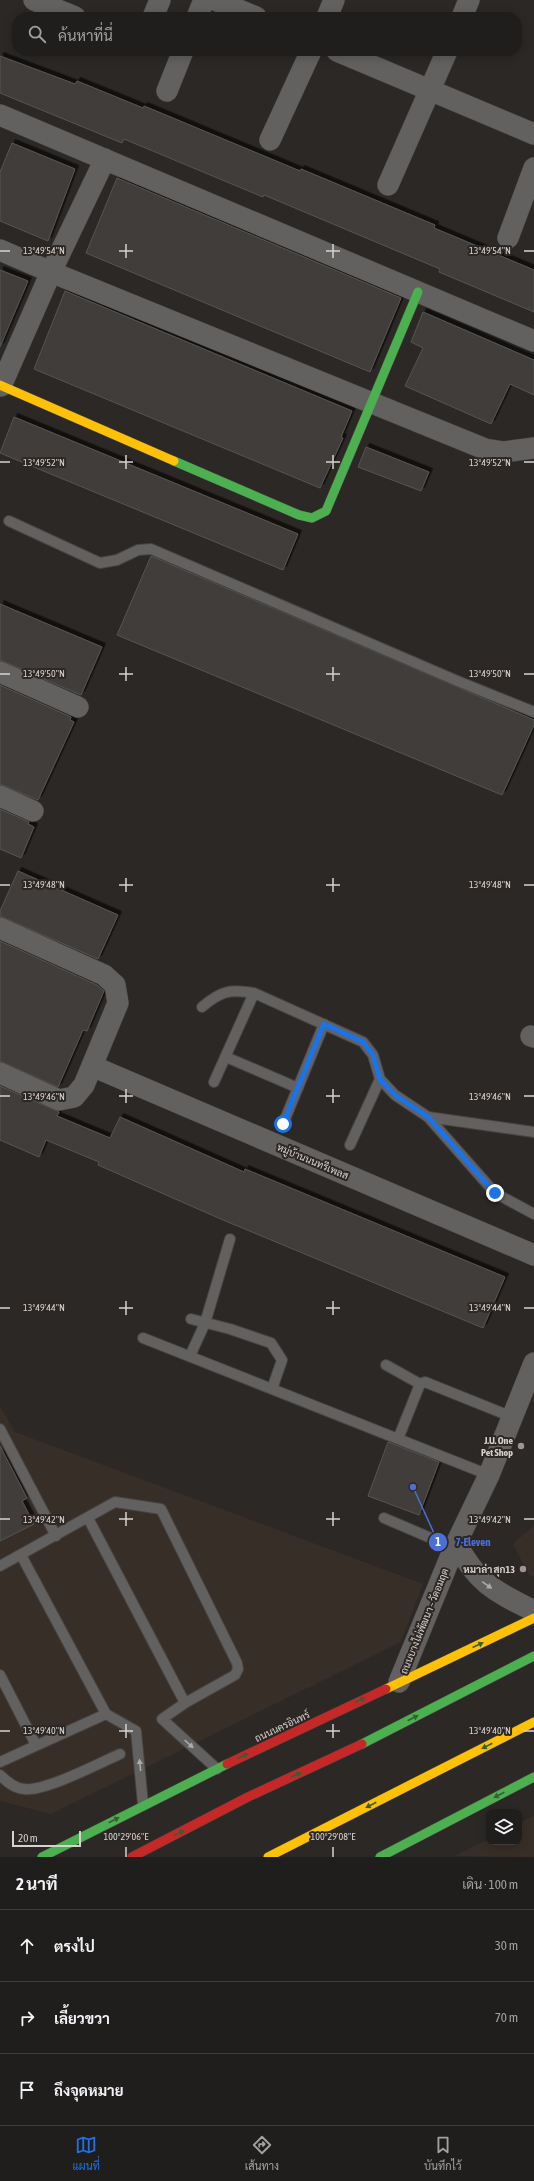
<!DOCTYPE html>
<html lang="th">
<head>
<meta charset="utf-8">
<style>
	body { margin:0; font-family:"Asap Condensed",Sarabun,sans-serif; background:#282725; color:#f1f3f6 }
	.controls { position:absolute; right:12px; bottom:12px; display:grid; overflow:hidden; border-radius:8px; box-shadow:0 2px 10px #0003 }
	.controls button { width:36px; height:36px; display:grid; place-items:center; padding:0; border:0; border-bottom:1px solid #3d3c3b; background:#201e1c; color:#f1f3f6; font:20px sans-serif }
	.scale { position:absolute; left:12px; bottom:10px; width:69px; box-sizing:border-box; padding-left:4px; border:2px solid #d6d2cf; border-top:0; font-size:11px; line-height:14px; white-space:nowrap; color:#d6d2cf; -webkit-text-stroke:3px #2d2724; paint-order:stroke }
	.stop { position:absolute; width:12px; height:12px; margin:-9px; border:3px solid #1a73e8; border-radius:50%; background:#fff }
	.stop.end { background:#1a73e8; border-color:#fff; box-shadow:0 1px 4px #0008 }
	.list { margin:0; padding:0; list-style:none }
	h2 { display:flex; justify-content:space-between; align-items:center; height:52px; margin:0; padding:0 16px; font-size:17px }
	h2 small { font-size:13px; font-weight:400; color:#a2a2a3 }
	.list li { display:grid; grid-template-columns:26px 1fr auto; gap:12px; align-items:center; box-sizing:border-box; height:72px; padding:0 16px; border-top:1px solid #3d3c3b }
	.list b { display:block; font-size:15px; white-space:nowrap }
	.list em { font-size:13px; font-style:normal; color:#a2a2a3 }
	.icon { flex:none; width:22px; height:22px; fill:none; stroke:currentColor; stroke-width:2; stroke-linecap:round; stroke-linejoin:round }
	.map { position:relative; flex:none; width:534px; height:1857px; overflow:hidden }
	.search { position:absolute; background:#201e1c; box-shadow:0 2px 10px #0003; left:12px; right:12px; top:12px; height:44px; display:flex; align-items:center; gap:10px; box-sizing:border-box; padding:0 14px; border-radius:16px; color:#a2a2a3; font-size:15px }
	.sheet { height:268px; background:#201e1c }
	nav { display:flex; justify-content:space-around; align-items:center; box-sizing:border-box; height:56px; border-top:1px solid #3d3c3b; background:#201e1c; font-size:11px; color:#a2a2a3 }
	nav a { display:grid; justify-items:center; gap:2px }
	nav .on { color:#1a73e8 }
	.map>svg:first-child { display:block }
	.built { fill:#382e28 }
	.building { fill:#3f3d3b; stroke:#575553; filter:url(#shadow) }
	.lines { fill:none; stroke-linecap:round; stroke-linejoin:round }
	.lane-casing { stroke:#464342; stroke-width:12 }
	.street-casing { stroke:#464342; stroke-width:22 }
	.fast-casing { stroke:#464342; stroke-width:10 }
	.slow-casing { stroke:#464342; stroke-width:10 }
	.jam-casing { stroke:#464342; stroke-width:10 }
	.lane { stroke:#636160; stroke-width:10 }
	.street { stroke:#636160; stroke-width:21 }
	.fast { stroke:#4caf50; stroke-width:9 }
	.slow { stroke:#ffc107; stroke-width:9 }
	.jam { stroke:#c62828; stroke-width:9 }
	.oneway { fill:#aeaaa8 }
	.oneway2 { fill:#395d36 }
	.route { stroke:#1a73e8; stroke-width:5 }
	.ticks { fill:none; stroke:#d6d2cf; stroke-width:1.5 }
	.poi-dot { fill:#9a9694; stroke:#2d2724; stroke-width:1.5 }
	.labels { text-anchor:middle; stroke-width:4; stroke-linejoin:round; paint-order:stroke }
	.street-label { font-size:10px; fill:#d6d2cf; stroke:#2d2724 }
	.poi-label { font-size:10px; font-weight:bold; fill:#d6d2cf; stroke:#2d2724; text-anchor:end }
	.ticks-label { font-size:10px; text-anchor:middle; fill:#d6d2cf; stroke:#2d2724; stroke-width:4; stroke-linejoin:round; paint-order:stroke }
	.leader { fill:none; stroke:#4b6fd6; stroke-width:1.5 }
	.callout-dot { fill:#4b6fd6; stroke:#2d2724; stroke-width:1.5 }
	.mark-label { font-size:12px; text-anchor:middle; font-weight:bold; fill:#fff }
	.callout-label { font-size:11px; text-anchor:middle; font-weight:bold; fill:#4b6fd6; stroke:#2d2724; stroke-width:4; stroke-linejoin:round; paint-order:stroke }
</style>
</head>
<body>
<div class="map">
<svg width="534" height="1857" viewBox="0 0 534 1857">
	<defs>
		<filter id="shadow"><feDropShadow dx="3.5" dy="-3.5" stdDeviation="0" flood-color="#0009"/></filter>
	</defs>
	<rect width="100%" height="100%" fill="#2b2826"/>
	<path class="built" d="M0,1406L15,1432L423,1584L401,1642L51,1814L0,1801Z
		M534,1525V1575L530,1577L513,1544Z
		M534,1816V1857L455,1856L489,1839V1842H519V1823Z"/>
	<path class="building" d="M0,56L75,84L77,81L143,108L144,106L300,171L301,169L435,225L434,228L534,270V312L439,272L440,269L264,195L263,197L124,139L122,143L0,93Z
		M12,143L75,169L48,241L0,221V172Z
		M117,178L401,298L370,372L86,253Z
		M0,270L28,281L0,347Z
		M65,291L352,411L341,437L343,438L320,488L34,369Z
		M423,312L534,360V395L510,384L491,424L405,386L423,348L411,342Z
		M14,417L298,534L283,570L0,453Z
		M366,447L429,472L421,491L358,467Z
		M151,556L534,720V725L502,795L117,635Z
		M0,604L102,647L81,695L0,660Z
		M0,685L71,717L70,720L74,722L38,800L0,784Z
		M0,809L29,822L28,824L34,827L21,858L0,849Z
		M18,871L118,915L98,959L0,916V911Z
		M0,941L97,985L104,991L87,1031L83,1030L58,1087L0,1061Z
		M0,1086L59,1112L57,1116L110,1138L120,1117L244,1172L245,1169L505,1277L483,1328L223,1220L98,1165L99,1162L46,1140L39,1157L0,1140Z
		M388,1442L439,1462L419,1515L368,1496Z
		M0,1446L27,1498L22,1501L34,1524L0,1541Z"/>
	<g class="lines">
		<g class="lane-casing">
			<path id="lane" d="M9,521L100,563L117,560L138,550L151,549L455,680L534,712
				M202,1007C221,991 229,989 254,993L363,1042L373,1055L380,1079L395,1095L428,1117L534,1132
				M226,1057L298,1088
				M214,1082L254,993
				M428,1117L495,1193L534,1214
				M283,1124L324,1024
				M350,1145L380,1079
				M191,1319L230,1329L271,1343L282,1360L272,1389
				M143,1338L489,1475
				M190,1356L205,1323L230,1239
				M386,1365L420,1384
				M0,1429L56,1536
				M398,1439L420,1384L425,1382L512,1417
				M88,1518L185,1703
				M384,1518L454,1548
				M21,1555L106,1714L136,1731L143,1804
				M0,1566L115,1502L161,1509L237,1663L238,1669L235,1675L185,1703L162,1719L217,1769
				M0,1675L36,1745
				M0,1762L106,1714
				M0,1775C7,1782 14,1788 24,1789C44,1792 100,1763 120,1754"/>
		</g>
		<g class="street-casing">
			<path id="street" d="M34,0L75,17
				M215,0L256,17
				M153,17L160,0
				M197,17L204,0
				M327,17L334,0
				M462,17L469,0
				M337,51L534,134
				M167,91L183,51
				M0,115L534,341
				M270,140L311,51
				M388,185L447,51
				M508,238L534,168
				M0,250L51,272L485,449L504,452L534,448
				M1,386L51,272L105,159
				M0,672L78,707
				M0,796L33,811
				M0,928L104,975L115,985L118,1003L84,1085L74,1097L59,1100L0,1073
				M531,1036L534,1037
				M92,1066L534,1255
				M456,1543C478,1584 494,1591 534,1611
				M399,1682L454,1548L489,1475L534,1363"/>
		</g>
		<g class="fast-casing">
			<path id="fast" d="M174,461L299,515L312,518L326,511L418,292
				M362,1744L534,1656
				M42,1857L227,1764
				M380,1857L534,1777"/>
		</g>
		<g class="slow-casing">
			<path id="slow" d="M0,385L174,461
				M386,1689L534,1618
				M268,1857L534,1722"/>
		</g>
		<g class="jam-casing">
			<path id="jam" d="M227,1764L386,1689
				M132,1857L248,1797L362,1744"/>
		</g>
		<use href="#lane" class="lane"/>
		<use href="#street" class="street"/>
		<use href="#fast" class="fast"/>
		<use href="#slow" class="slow"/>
		<use href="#jam" class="jam"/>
	</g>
	<defs><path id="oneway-solid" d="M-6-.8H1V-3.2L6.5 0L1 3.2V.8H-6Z"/></defs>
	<g class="oneway">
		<use href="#oneway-solid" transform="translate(487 1585) rotate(35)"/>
		<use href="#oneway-solid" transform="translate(189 1744) rotate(42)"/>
		<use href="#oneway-solid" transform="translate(140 1765) rotate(-96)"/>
	</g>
	<g class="oneway2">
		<use href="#oneway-solid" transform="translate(478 1645) rotate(-25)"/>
		<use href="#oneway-solid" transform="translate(360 1700) rotate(-26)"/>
		<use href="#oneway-solid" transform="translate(413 1718) rotate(-27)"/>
		<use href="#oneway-solid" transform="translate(487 1746) rotate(153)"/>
		<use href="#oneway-solid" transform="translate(243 1756) rotate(-25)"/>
		<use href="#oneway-solid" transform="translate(296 1775) rotate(-25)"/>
		<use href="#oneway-solid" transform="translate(499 1795) rotate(153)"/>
		<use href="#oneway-solid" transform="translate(371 1805) rotate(153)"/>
		<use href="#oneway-solid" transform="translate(114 1820) rotate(-27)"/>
		<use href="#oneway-solid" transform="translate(179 1833) rotate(-27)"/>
	</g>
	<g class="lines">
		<path class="route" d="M283,1124L324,1024L363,1042L373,1055L380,1079L395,1095L428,1117L495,1193"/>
	</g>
	<path class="ticks" d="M126,244V258M333,244V258M0,251H10M119,251H133M326,251H340M524,251H534M126,455V469M333,455V469M0,462H10M119,462H133M326,462H340M524,462H534M126,667V681M333,667V681M0,674H10M119,674H133M326,674H340M524,674H534M126,878V892M333,878V892M0,885H10M119,885H133M326,885H340M524,885H534M126,1089V1103M333,1089V1103M0,1096H10M119,1096H133M326,1096H340M524,1096H534M126,1301V1315M333,1301V1315M0,1308H10M119,1308H133M326,1308H340M524,1308H534M126,1512V1526M333,1512V1526M0,1519H10M119,1519H133M326,1519H340M524,1519H534M126,1724V1738M333,1724V1738M0,1731H10M119,1731H133M326,1731H340M524,1731H534M126,1847V1857M333,1847V1857"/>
	<g class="poi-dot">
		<circle cx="521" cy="1446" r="4"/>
		<circle cx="523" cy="1569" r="4"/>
	</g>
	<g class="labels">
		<g class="street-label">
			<text transform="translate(313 1161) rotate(23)" y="4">หมู่บ้านนนทรีเพลส</text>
			<text transform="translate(424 1621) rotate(-68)" y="4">ถนนบางไผ่พัฒนา – วัดอมฤต</text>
			<text transform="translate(282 1726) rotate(-25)" y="4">ถนนนครอินทร์</text>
		</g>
		<g class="poi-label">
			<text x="513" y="1444">J.U. One<tspan x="513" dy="12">Pet Shop</tspan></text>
			<text x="515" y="1573">หมาล่า สุก13</text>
		</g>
	</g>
	<g class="ticks-label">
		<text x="44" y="254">13°49'54"N</text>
		<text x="490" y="254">13°49'54"N</text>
		<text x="44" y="466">13°49'52"N</text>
		<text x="490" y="466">13°49'52"N</text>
		<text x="44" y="677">13°49'50"N</text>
		<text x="490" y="677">13°49'50"N</text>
		<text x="44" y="888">13°49'48"N</text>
		<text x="490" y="888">13°49'48"N</text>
		<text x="44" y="1100">13°49'46"N</text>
		<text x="490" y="1100">13°49'46"N</text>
		<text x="44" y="1311">13°49'44"N</text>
		<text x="490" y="1311">13°49'44"N</text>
		<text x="44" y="1523">13°49'42"N</text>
		<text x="490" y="1523">13°49'42"N</text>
		<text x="44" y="1734">13°49'40"N</text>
		<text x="490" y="1734">13°49'40"N</text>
		<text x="126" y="1840">100°29'06"E</text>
		<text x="333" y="1840">100°29'08"E</text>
	</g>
	<path class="leader" d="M413 1487L438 1542"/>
	<g class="callout-dot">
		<circle cx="413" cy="1487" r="4"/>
		<circle cx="438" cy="1542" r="10"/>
	</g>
	<g class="mark-label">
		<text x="438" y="1546">1</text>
	</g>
	<g class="callout-label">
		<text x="473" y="1546">7-Eleven</text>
	</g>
</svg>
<div class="controls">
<button><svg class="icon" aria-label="layers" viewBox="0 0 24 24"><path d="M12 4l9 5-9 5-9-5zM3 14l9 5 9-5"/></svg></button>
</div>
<div class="scale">20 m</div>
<div class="stop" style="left:283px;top:1124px"></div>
<div class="stop end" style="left:495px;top:1193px"></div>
<div class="search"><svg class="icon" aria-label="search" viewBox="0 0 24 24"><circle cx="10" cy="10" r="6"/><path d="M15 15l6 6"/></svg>ค้นหาที่นี่</div>
</div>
<section class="sheet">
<h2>2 นาที<small>เดิน · 100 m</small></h2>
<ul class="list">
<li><svg class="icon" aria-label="ahead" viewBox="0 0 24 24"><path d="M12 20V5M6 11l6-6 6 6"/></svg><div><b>ตรงไป</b></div><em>30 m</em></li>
<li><svg class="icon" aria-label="right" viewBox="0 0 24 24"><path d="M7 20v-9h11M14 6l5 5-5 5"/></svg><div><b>เลี้ยวขวา</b></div><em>70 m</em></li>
<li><svg class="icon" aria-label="arrive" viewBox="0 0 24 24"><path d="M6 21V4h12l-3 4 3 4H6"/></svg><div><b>ถึงจุดหมาย</b></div></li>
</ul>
</section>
<nav>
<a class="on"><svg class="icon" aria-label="map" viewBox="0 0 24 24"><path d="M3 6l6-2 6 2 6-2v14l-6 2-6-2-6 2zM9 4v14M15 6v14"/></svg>แผนที่</a>
<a><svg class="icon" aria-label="directions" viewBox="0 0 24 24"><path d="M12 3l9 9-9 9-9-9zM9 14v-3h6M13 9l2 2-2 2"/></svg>เส้นทาง</a>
<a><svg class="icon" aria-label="saved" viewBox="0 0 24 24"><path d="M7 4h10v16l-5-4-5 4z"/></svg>บันทึกไว้</a>
</nav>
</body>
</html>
